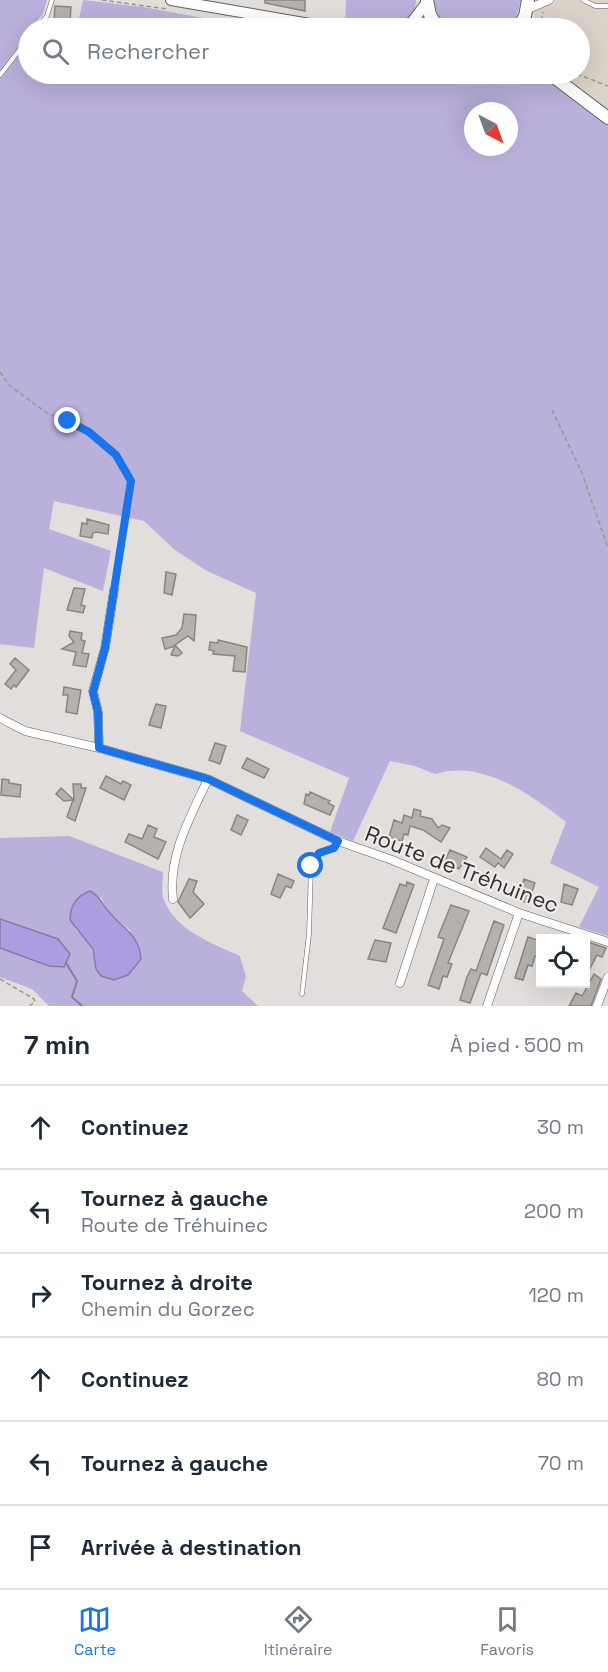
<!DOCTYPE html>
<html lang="fr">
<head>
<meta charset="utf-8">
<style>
	body { margin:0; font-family:"Space Grotesk",sans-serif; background:#f2f2f3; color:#1f2937 }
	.controls { position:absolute; right:18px; bottom:18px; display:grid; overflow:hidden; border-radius:0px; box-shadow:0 6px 24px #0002 }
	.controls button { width:54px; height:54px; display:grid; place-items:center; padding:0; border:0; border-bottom:2px solid #e0e1e3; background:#fff; color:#1f2937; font:30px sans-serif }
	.compass { position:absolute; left:464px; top:102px; width:54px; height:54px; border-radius:50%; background:#fff; box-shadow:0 6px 24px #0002; rotate:139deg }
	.stop { position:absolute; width:18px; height:18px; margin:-14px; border:4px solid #1a73e8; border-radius:50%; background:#fff }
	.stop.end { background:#1a73e8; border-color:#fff; box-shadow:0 2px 6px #0008 }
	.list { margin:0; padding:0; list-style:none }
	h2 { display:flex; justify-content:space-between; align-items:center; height:78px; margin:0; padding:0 24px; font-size:26px }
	h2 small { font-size:20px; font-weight:400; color:#747a83 }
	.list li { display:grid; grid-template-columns:39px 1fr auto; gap:18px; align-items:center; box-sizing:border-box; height:84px; padding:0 24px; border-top:2px solid #e0e1e3 }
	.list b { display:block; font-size:22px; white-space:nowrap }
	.list p { margin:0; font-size:20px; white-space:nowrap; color:#747a83 }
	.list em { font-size:20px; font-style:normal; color:#747a83 }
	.icon { flex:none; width:33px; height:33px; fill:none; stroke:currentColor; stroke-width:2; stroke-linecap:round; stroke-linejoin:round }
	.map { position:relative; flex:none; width:608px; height:1006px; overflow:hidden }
	.search { position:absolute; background:#fff; box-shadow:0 6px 24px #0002; left:18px; right:18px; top:18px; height:66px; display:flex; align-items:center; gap:15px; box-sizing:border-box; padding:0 21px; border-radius:33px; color:#747a83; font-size:22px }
	.sheet { height:582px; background:#fff }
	nav { display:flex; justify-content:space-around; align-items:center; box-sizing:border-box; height:84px; border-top:2px solid #e0e1e3; background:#fff; font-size:16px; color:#747a83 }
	nav a { display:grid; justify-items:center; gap:3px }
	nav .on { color:#1a73e8 }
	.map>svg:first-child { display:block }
	.built { fill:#dbd2c9 }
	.green { fill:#bab0dc; fill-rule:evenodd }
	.water { fill:#ad9cdf; stroke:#887baa; stroke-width:1.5 }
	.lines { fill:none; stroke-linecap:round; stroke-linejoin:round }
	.stream { stroke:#887baa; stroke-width:2 }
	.building { fill:#b5b2ae; stroke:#898682; stroke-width:1.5 }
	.service-casing { stroke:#625f5c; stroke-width:5 }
	.minor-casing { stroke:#625f5c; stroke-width:9 }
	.secondary-casing { stroke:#625f5c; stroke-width:12 }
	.primary-casing { stroke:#625f5c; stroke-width:14 }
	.path { stroke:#989593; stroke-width:1.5; stroke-dasharray:4.5 3; stroke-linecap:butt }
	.service { stroke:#fff; stroke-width:4 }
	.minor { stroke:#fff; stroke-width:8 }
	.secondary { stroke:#fff; stroke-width:10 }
	.primary { stroke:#fff; stroke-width:12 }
	.route { stroke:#1a73e8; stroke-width:8 }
	.labels { text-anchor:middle; stroke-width:4.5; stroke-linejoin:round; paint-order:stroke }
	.street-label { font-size:22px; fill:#312f2e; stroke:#efebe8 }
</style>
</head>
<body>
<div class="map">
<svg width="608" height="1006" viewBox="0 0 608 1006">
	<rect width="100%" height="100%" fill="#e2dedb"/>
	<path class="built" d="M535,0H608V126L573,99L560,74H580V28H538L535,23Z"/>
	<path class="green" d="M0,0H47L43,14L32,28H28V74H237L240,80L270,74H560L573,99L608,126V936L579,927L599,887L550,863L566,822C530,794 482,759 435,774L415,766L390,761L353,841L330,832L349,778L240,731L256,593L207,571L175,550L144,521L54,501L49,529L111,551L103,591L44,568L34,648L0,644ZM473,111H509V147H473Z
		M83,0L143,7L220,21L223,28H77Z
		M346,0H416L415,9L425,28H345Z
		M433,0H521L515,21L508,28H447L440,21Z
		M69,836L163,872C163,880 161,892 164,900C176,931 212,943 240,956L246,977L242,991L258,1006H49L32,989L0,977V948L50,966L64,967L58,939L0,919V838ZM101,897L108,911L131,931L96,969C94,950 90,940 75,929Z"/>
	<path class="water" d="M90,891C101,897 101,903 109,912C124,929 139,935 141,959L128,975L114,980L101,976L96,969L93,949L70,920C70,906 76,896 90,891Z
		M0,919L58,939L70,954L64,967L49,966L0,948Z"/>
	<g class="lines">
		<path class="stream" d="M66,963L77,981L72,997L82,1006"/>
	</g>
	<path class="building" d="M265,0H305V11L265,3Z
		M55,6L71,7L70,21L54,20Z
		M87,519L109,525L108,534L96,532L93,533L92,538L80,536L82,523L87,524Z
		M166,572L176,574L172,595L164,593Z
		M74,588L85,589L81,605L85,606L83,613L67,610Z
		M184,614L196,615L194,641L188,636L175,645L182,653L178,656L171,655L175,646L165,649L162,638L176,635L182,628Z
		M70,631L82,633L81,640L85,641L82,653L89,654L86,667L73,665L76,652L62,649L74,642L69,636Z
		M218,640L247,647L245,672L233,671L235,656L213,654L214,651L209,650L210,642L218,643Z
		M15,658L29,670L16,687L14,685L11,689L5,684L16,670L10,664Z
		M64,687L81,690L77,714L66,712L68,695H63Z
		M156,704L166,706L161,728L149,725Z
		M215,743L226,746L220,764L209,760Z
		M247,758L269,769L264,778L242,768Z
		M106,776L121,784L123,781L131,785L124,800L100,788Z
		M2,779L9,780V783L21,785L20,797L1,795Z
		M73,784H81V788H86L75,821L67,817L73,800L64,801L56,794L61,788L74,800Z
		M310,792L330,801L328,803L334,806L330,815L304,804L306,794L309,795Z
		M414,809L421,811L420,816L432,819L438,828L442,825L450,828L441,842L423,830L410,826L408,835L404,834L402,841L389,837L394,820L402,823L404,815L412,818Z
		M237,815L248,820L241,835L231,830Z
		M148,825L157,829L154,837L166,842L158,859L125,842L129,834L142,839Z
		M486,848L501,859L507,850L513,854L504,868L498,863L495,867L480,857Z
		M450,850L467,857L459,869L454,866L451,870L443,865Z
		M278,874L294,881L291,888L286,886L280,898L271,894Z
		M189,879L197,881L193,892L204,904L190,918L178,902Z
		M524,879L535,883L528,903L522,901L524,894L520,892Z
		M407,882L414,885L396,933L383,928L400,884L406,886Z
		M564,884L578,889L572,905L561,902Z
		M451,905L469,911L448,963L452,964L447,977L443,976L439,989L428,985L444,939L438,937Z
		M494,921L504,925L487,975L481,973L470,1003L460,1000L467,977L471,969L476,971Z
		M528,937L540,941V957L535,956L532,966L528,965L523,980L515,978Z
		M375,940L391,943L386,962L368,959Z
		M585,941L606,948L602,957L597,955L585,978Z
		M594,974L601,979L591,1006H569L576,993L582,996Z"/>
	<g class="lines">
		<g class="service-casing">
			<path id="service" d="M583,0L595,6H608
				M37,28L47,16L52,0
				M0,75L28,39
				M302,994L309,934L311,866L319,853L334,848L338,841"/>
		</g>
		<g class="minor-casing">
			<path id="minor" d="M528,9L549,0
				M0,718L25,731L99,748L208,779L338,841L392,860L519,913L608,942
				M99,748L98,712L93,691L105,648L114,590
				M173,899C168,855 190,818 208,779
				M400,983L434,879
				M487,1006L519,913
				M597,1006L608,977"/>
		</g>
		<g class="secondary-casing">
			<path id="secondary" d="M171,0L333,28
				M397,28L412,22L427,2"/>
		</g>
		<g class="primary-casing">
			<path id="primary" d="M427,0L430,15L438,28
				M518,28L525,16L528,0
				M550,74L608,118"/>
		</g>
		<path class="path" d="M102,0L167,9
			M540,28L543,12
			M577,74L608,86
			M0,372L9,385L47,413L89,432L116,455L131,481L115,583
			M552,410L582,473L608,548
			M0,979L34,999L35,1002L29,1006"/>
		<use href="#service" class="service"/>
		<use href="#minor" class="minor"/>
		<use href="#secondary" class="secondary"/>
		<use href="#primary" class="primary"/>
	</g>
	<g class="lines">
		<path class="route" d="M68,421L89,432L116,455L131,481L105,648L93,692L98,712L99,748L208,779L338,841L334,848L319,853L311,866"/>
	</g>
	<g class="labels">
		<g class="street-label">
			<text transform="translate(462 869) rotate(21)" y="8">Route de Tréhuinec</text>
		</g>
	</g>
</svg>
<div class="controls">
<button><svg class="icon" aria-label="locate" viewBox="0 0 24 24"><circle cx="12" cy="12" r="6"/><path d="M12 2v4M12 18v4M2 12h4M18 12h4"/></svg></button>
</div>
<svg class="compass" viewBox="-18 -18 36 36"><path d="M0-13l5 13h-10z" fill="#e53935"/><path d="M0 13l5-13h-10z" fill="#747a83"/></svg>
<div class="stop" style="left:311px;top:866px"></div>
<div class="stop end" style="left:68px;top:421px"></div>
<div class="search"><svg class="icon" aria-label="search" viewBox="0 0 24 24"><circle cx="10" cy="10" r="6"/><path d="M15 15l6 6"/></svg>Rechercher</div>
</div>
<section class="sheet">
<h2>7 min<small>À pied · 500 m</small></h2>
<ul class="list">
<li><svg class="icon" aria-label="ahead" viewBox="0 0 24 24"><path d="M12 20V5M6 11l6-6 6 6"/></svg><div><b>Continuez</b></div><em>30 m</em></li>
<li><svg class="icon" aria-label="left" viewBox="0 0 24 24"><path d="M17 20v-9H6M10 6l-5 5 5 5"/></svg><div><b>Tournez à gauche</b><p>Route de Tréhuinec</p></div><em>200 m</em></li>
<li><svg class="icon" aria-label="right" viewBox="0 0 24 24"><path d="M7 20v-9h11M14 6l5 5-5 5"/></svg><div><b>Tournez à droite</b><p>Chemin du Gorzec</p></div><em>120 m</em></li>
<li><svg class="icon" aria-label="ahead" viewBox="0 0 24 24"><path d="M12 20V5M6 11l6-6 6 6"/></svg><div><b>Continuez</b></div><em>80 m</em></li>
<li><svg class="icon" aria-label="left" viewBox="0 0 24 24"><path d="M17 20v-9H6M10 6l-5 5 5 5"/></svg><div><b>Tournez à gauche</b></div><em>70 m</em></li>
<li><svg class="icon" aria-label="arrive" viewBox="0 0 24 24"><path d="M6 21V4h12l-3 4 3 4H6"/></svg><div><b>Arrivée à destination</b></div></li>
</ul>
</section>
<nav>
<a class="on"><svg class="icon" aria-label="map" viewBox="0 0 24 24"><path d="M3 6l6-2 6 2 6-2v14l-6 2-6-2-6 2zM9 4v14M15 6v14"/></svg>Carte</a>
<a><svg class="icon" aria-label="directions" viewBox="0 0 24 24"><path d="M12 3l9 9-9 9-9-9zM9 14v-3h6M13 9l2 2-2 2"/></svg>Itinéraire</a>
<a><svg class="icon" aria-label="saved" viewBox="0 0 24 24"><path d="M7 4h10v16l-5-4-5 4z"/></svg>Favoris</a>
</nav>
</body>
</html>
